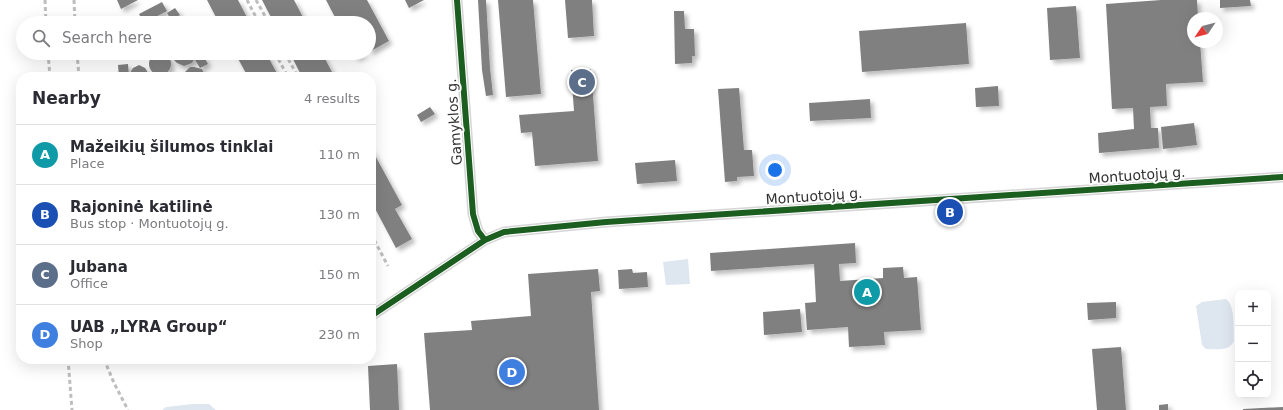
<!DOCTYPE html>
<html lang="en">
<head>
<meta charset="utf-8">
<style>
	body { margin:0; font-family:"DejaVu Sans",sans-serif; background:#f7f7f7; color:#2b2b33 }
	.controls { position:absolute; right:12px; bottom:12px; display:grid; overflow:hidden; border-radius:8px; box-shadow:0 4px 16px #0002 }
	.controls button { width:36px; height:36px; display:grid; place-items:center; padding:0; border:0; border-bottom:1px solid #e1e1e2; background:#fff; color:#2b2b33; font:20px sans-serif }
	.compass { position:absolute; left:1187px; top:12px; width:36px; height:36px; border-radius:50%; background:#fff; box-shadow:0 4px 16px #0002; rotate:235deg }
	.you { position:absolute; left:775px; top:170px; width:14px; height:14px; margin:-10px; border:3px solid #fff; border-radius:50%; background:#1a73e8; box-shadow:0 0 0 6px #1a73e833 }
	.badge { display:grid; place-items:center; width:26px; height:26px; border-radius:50%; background:#7a7a7a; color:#fff; font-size:13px; font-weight:700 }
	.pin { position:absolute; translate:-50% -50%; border:2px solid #fff; box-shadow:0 1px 4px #0006 }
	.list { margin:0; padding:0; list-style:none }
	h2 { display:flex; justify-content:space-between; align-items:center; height:52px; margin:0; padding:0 16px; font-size:17px }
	h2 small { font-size:13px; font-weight:400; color:#7c7c81 }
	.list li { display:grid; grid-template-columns:26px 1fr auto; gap:12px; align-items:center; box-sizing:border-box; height:60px; padding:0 16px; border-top:1px solid #e1e1e2 }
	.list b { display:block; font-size:15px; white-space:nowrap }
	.list p { margin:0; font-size:13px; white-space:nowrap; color:#7c7c81 }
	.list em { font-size:13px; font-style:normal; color:#7c7c81 }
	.icon { flex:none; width:22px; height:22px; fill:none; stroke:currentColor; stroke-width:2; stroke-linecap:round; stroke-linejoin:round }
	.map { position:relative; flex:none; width:1283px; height:410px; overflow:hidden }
	.search { position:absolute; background:#fff; box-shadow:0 4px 16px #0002; left:16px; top:16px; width:360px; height:44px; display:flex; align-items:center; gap:10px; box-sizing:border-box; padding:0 14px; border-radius:22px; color:#7c7c81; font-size:15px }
	.panel { position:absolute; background:#fff; box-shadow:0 4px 16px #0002; left:16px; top:72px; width:360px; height:292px; border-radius:16px }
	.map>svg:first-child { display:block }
	.water { fill:#dee6f0 }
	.building { fill:#808080; filter:url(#shadow) }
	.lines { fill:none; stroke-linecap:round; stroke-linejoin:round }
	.street { stroke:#d6d6d6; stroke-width:11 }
	.rail { stroke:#bebebe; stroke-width:3; stroke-dasharray:4 3; stroke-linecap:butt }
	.cycleway-casing { stroke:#fff; stroke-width:8 }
	.cycleway { stroke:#1b5e20; stroke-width:6 }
	.labels { text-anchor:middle; stroke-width:4; stroke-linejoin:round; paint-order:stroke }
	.street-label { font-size:14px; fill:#323232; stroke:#fff }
</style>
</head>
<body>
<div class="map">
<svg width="1283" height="410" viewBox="0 0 1283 410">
	<defs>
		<filter id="shadow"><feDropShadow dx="3.5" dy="3.5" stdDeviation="2" flood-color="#0004"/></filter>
	</defs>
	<rect width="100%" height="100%" fill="#fff"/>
	<path class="water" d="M688,259L690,284L666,285L663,262Z
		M1226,299C1236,306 1233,330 1234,341C1229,352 1216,349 1206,349L1202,345L1196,306L1202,302Z
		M193,404H209L216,410H162L166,407Z"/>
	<path class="building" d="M117,0H138L121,9Z
		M207,0H238L250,23H219Z
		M262,0H294L306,23H274Z
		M326,0H367L389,41L369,52V23H338Z
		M405,0H424L409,8Z
		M478,0H486L490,68L493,95L486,96L482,70Z
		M498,0H533L541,94L506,97Z
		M565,0H592L594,36L568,38Z
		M1161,0H1197L1198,18H1193V42H1200L1203,82L1166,84L1167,106L1150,107L1151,128H1158L1159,148L1099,153L1098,133L1134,129L1133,108L1112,109L1106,4Z
		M1220,0H1250L1251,6L1220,8Z
		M162,2L167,11L144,23L139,14Z
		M1076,6L1080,58L1050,60L1047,8Z
		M175,8L180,15L171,20L167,13Z
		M674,11H684L685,29H694L695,56H692V63L675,64Z
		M162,16H167L169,18V23H160V18Z
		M966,23L969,64L862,72L859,31Z
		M149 64a11 11 0 1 1 22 0a11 11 0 1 1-22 0Z
		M173,53H196V56L192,63L184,66L177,63L174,60Z
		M235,53H266L279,77H248Z
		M290,53H322L333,74L327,77H302Z
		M353,53H366L356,58Z
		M203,55L208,64L200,68L195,60Z
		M128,64L129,77H119L118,65Z
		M139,65L145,68L147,71L148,77H131V71L133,68Z
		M190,67H194L202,69L206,77H183L184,73Z
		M591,69L598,161L535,166L532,132L521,133L519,115L574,111L571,70Z
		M998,86L999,106L976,107L975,88Z
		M739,88L744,150H752L754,176L737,177V181L725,182L718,89Z
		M870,99L871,118L810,121L809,103Z
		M430,107L435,114L421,122L417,115Z
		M1194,123L1197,145L1163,149L1161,127Z
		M371,148L402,205L395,209L412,239L396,248L371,201Z
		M675,160L677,181L637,184L635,163Z
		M855,243L856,263L839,264L840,281L883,278V268L903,267L904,278L917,277L921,330L884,332L885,345L849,347L848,327L807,330L805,303L816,302L814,264L711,271L710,253Z
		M598,269L600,291L591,292L599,410H430L424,333L472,330L471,321L531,316L528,274Z
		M632,269L633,273L647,272L648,287L619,289L618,270Z
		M1116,302V318L1088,320L1087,303Z
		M800,309L802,332L764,335L763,312Z
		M1121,347L1126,410H1097L1092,349Z
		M397,364L399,410H370L368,366Z
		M1168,404V410H1159V405Z
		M1283,407V410H1243V409Z"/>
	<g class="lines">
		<path class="street" d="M457,0L473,214L478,231L485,240
			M371,316L485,240L504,232L606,222L1283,177"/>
		<path class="rail" d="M45,0L46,23
			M74,0L75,23
			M247,0L259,23
			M256,0L269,23
			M48,53L50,77
			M77,53L79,77
			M275,53L288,77
			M285,53L298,77
			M371,234L388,266
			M68,359L72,410
			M104,359L114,383L128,410"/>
		<g class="cycleway-casing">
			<path id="cycleway" d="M457,0L473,214L478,231L485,240
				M371,316L485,240L504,232L606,222L1283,177"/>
		</g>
		<use href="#cycleway" class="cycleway"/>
	</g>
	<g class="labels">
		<g class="street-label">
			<text transform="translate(454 122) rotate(-94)" y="5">Gamyklos g.</text>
			<text transform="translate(1137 175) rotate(-4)" y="5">Montuotojų g.</text>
			<text transform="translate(814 196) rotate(-4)" y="5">Montuotojų g.</text>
		</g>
	</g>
</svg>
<div class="controls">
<button>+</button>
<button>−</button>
<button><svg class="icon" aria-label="locate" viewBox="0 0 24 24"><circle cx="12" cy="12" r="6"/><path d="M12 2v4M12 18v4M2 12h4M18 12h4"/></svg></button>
</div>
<svg class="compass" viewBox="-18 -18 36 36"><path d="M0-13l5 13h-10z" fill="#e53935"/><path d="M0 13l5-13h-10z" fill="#7c7c81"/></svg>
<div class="you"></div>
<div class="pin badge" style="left:867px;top:292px;background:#0f9aa8">A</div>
<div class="pin badge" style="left:950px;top:212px;background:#1a4fb4">B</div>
<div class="pin badge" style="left:582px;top:82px;background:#5c6f8a">C</div>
<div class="pin badge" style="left:512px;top:372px;background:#3f7fe0">D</div>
<div class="search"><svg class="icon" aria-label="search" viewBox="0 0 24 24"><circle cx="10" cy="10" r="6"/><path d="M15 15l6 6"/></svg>Search here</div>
<section class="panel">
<h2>Nearby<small>4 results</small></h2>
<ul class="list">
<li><span class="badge" style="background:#0f9aa8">A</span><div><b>Mažeikių šilumos tinklai</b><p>Place</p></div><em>110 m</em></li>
<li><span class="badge" style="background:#1a4fb4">B</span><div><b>Rajoninė katilinė</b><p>Bus stop · Montuotojų g.</p></div><em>130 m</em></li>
<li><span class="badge" style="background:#5c6f8a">C</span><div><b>Jubana</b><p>Office</p></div><em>150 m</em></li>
<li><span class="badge" style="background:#3f7fe0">D</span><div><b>UAB „LYRA Group“</b><p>Shop</p></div><em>230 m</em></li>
</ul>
</section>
</div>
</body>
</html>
